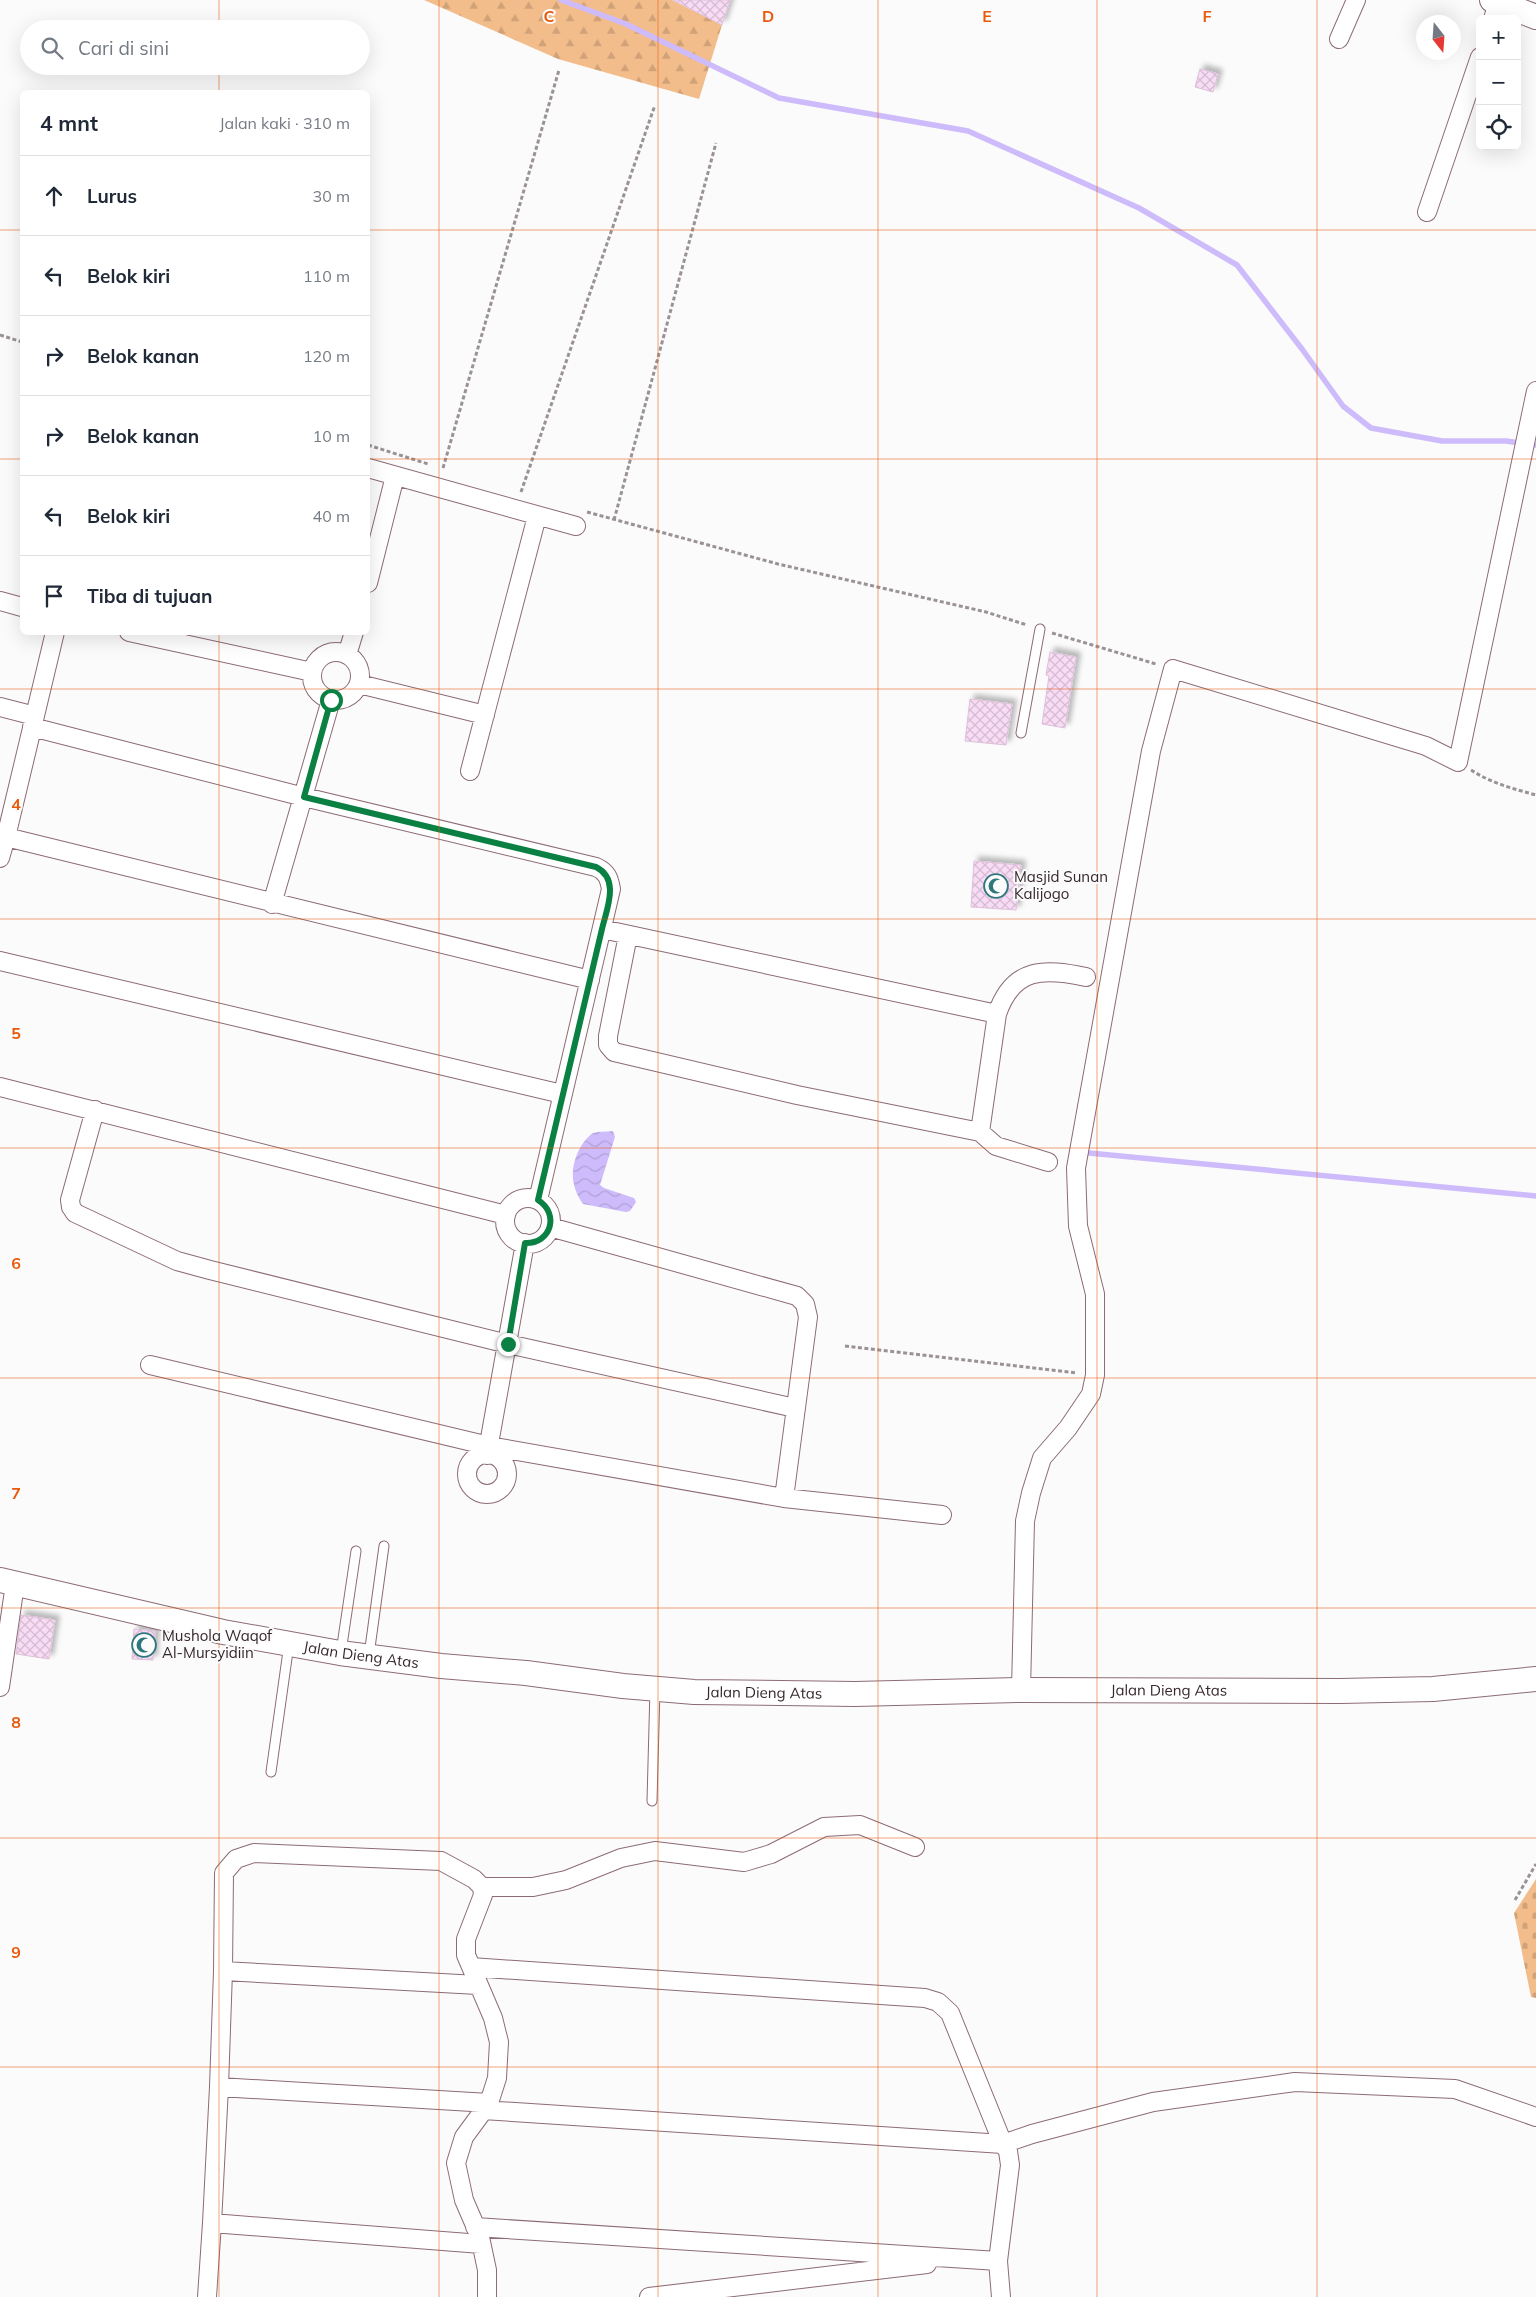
<!DOCTYPE html>
<html lang="id">
<head>
<meta charset="utf-8">
<style>
	body { margin:0; font-family:Mulish,sans-serif; background:#f2f2f3; color:#1f2937 }
	.controls { position:absolute; right:15px; top:15px; display:grid; overflow:hidden; border-radius:8px; box-shadow:0 5px 20px #0002 }
	.controls button { width:45px; height:45px; display:grid; place-items:center; padding:0; border:0; border-bottom:1px solid #e0e1e3; background:#fff; color:#1f2937; font:25px sans-serif }
	.compass { position:absolute; left:1416px; top:15px; width:45px; height:45px; border-radius:50%; background:#fff; box-shadow:0 5px 20px #0002; rotate:163deg }
	.stop { position:absolute; width:15px; height:15px; margin:-11px; border:4px solid #0b8043; border-radius:50%; background:#fff }
	.stop.end { background:#0b8043; border-color:#fff; box-shadow:0 1px 5px #0008 }
	.list { margin:0; padding:0; list-style:none }
	h2 { display:flex; justify-content:space-between; align-items:center; height:65px; margin:0; padding:0 20px; font-size:21px }
	h2 small { font-size:16px; font-weight:400; color:#747a83 }
	.list li { display:grid; grid-template-columns:32px 1fr auto; gap:15px; align-items:center; box-sizing:border-box; height:80px; padding:0 20px; border-top:1px solid #e0e1e3 }
	.list b { display:block; font-size:19px; white-space:nowrap }
	.list em { font-size:16px; font-style:normal; color:#747a83 }
	.icon { flex:none; width:28px; height:28px; fill:none; stroke:currentColor; stroke-width:2; stroke-linecap:round; stroke-linejoin:round }
	.map { position:relative; flex:none; width:1536px; height:2297px; overflow:hidden }
	.search { position:absolute; background:#fff; box-shadow:0 5px 20px #0002; left:20px; top:20px; width:350px; height:55px; display:flex; align-items:center; gap:12px; box-sizing:border-box; padding:0 18px; border-radius:28px; color:#747a83; font-size:19px }
	.panel { position:absolute; background:#fff; box-shadow:0 5px 20px #0002; left:20px; top:90px; width:350px; height:545px; border-radius:8px }
	.map>svg:first-child { display:block }
	.forest { fill:url(#forest-firs) }
	.cemetery { fill:url(#cemetery-stones) }
	.water { fill:url(#water-waves) }
	.lines { fill:none; stroke-linecap:round; stroke-linejoin:round }
	.stream { stroke:#cdbbfb; stroke-width:5.5 }
	.building { fill:url(#building-cross-hatch); stroke:#ddc1da; filter:url(#shadow) }
	.lane-casing { stroke:#8d6b74; stroke-width:11 }
	.street-casing { stroke:#8d6b74; stroke-width:20 }
	.secondary-casing { stroke:#8d6b74; stroke-width:26 }
	.path { stroke:#9a9294; stroke-width:3; stroke-dasharray:4 2.5; stroke-linecap:butt }
	.lane { stroke:#fff; stroke-width:9 }
	.street { stroke:#fff; stroke-width:18 }
	.secondary { stroke:#fff; stroke-width:24 }
	.route { stroke:#0b8043; stroke-width:6 }
	.grid { fill:none; stroke:#e8590c; stroke-width:1; stroke-opacity:0.55 }
	.labels { text-anchor:middle; stroke-width:4; stroke-linejoin:round; paint-order:stroke }
	.poi-label { font-size:15px; fill:#36272b; stroke:#fbfbfb; text-anchor:start }
	.street-label { font-size:15px; fill:#36272b; stroke:#fbfbfb }
	.grid-label { font-size:16px; text-anchor:middle; font-weight:bold; fill:#e8590c; stroke:#fbfbfb; stroke-width:4; stroke-linejoin:round; paint-order:stroke }
</style>
</head>
<body>
<div class="map">
<svg width="1536" height="2297" viewBox="0 0 1536 2297">
	<defs>
		<pattern id="forest-firs" width="22" height="20" patternUnits="userSpaceOnUse" patternTransform="scale(1.25)"><rect width="22" height="20" fill="#f3bd8b"/><path d="M5 1l3.5 6h-7zM16 11l3.5 6h-7z" fill="#d1a278"/></pattern>
		<pattern id="cemetery-stones" width="16" height="16" patternUnits="userSpaceOnUse" patternTransform="scale(1.25)"><rect width="16" height="16" fill="#f3bd8b"/><path d="M2 7V4a2 2 0 0 1 4 0v3zM10 15v-3a2 2 0 0 1 4 0v3z" fill="#d1a278"/></pattern>
		<pattern id="water-waves" width="16" height="10" patternUnits="userSpaceOnUse" patternTransform="scale(1.25)"><rect width="16" height="10" fill="#cdbbfb"/><path d="M0 5q4-4 8 0t8 0" fill="none" stroke="#b1a1d7"/></pattern>
		<pattern id="building-cross-hatch" width="8" height="8" patternUnits="userSpaceOnUse" patternTransform="scale(1.25)"><rect width="8" height="8" fill="#f8dbf5"/><path d="M0 0l8 8M0 8l8-8" fill="none" stroke="#d5bcd2"/></pattern>
		<filter id="shadow"><feDropShadow dx="4.5" dy="-4.5" stdDeviation="2.5" flood-color="#0004"/></filter>
	</defs>
	<rect width="100%" height="100%" fill="#fbfbfb"/>
	<path class="forest" d="M424,0H672L722,25L699,99L558,59Z"/>
	<path class="cemetery" d="M1536,1879V1998L1531,1997L1514,1913Z"/>
	<path class="water" d="M613,1131L615,1137L600,1185L604,1188L634,1198L636,1202L630,1211L626,1212L583,1204C570,1185 570,1167 580,1148C583,1143 588,1136 593,1133C599,1131 607,1132 613,1131Z"/>
	<g class="lines">
		<path class="stream" d="M561,0L626,24L779,98L968,131L1139,208L1237,265L1302,349L1343,406L1371,428L1442,441H1506L1536,445
			M1089,1153L1536,1196"/>
	</g>
	<path class="building" d="M673,0H730L722,25Z
		M1200,69L1218,74L1213,92L1195,87Z
		M1050,652L1076,657L1065,728L1042,724L1049,676L1046,675Z
		M970,699L1012,704L1006,745L965,741Z
		M974,861L1021,865L1016,910L971,907Z
		M21,1615L55,1620L49,1659L16,1654Z
		M134,1629L155,1631L153,1660L132,1659Z"/>
	<g class="lines">
		<g class="lane-casing">
			<path id="lane" d="M1021,733L1040,629
				M341,1652L356,1551
				M369,1655L384,1546
				M271,1772L289,1644
				M652,1801L655,1689"/>
		</g>
		<g class="street-casing">
			<path id="street" d="M1493,19L1498,3
				M1339,39L1356,0
				M1427,212L1480,57
				M368,468L576,526
				M368,583L395,476
				M0,601L22,607
				M129,632L312,672
				M312 676a24 24 0 1 1 48 0a24 24 0 1 1-48 0Z
				M347,655L354,632
				M359,684L485,715
				M0,707L35,716
				M32,727L304,797L596,867C607,872 609,878 611,889L538,1200
				M470,771L537,516
				M6,837L55,632
				M0,858L6,837L590,980
				M272,904L331,700
				M602,929L997,1014
				M628,935L608,1036V1045L614,1052L797,1095L980,1132L996,1146L1048,1162
				M0,961L562,1094
				M0,1087L506,1215
				M95,1110L70,1200L71,1207L75,1213L177,1261L210,1270L508,1344L795,1408
				M980,1132L997,1014C1013,967 1044,968 1086,977
				M505 1221a23 23 0 1 1 46 0a23 23 0 1 1-46 0Z
				M550,1227L797,1296L805,1304L808,1317L784,1498
				M150,1365L489,1446L784,1498L942,1515
				M467 1474a20 20 0 1 1 40 0a20 20 0 1 1-40 0Z
				M487,1455L525,1243
				M0,1687L15,1584
				M1021,1690L1025,1521L1031,1493L1042,1458L1068,1428L1091,1394L1095,1375V1294L1078,1226L1076,1168L1151,751L1173,669L1426,746L1458,762L1536,391
				M482,1887H533L566,1880L621,1858L655,1851L744,1862L771,1854L824,1827L860,1825L915,1847
				M471,1967L925,1998L938,2002L950,2013L1003,2144L1032,2134L1153,2102L1295,2082L1455,2089L1536,2117
				M223,1971L224,1873L236,1859L254,1853L441,1861L474,1879L482,1887L483,1895L466,1939V1955L493,2018L499,2042L497,2078L489,2103L464,2137L456,2163L464,2200L480,2237L487,2270V2297
				M219,2087L223,1971L478,1985
				M483,2110L1003,2144L1008,2151L1010,2165L998,2261
				M212,2223L219,2087L489,2103
				M475,2227L998,2261L1001,2297
				M207,2297L212,2223L481,2244
				M649,2297L927,2264"/>
		</g>
		<g class="secondary-casing">
			<g id="secondary">
				<path d="M1492,0L1536,17"/>
				<path id="s1" d="M0,1580L223,1632L340,1653L441,1666L526,1673L623,1686L694,1692L855,1694L1021,1690L1340,1691L1433,1689L1536,1679"/>
			</g>
		</g>
		<path class="path" d="M0,335L22,342
			M368,445L428,464
			M443,468L559,70
			M521,492L655,105
			M587,512L778,564L986,612L1027,625
			M614,520L716,143
			M1052,633L1156,664
			M1471,770C1491,783 1514,789 1536,795
			M845,1346L1077,1373
			M1515,1900L1536,1864"/>
		<use href="#lane" class="lane"/>
		<use href="#street" class="street"/>
		<use href="#secondary" class="secondary"/>
	</g>
	<g class="lines">
		<path class="route" d="M331,700L304,797L596,867C620,879 607,908 602,929L538,1200C560,1214 551,1244 525,1243L508,1344"/>
	</g>
	<path class="grid" d="M219,0V29M439,0V2297M658,0V2297M878,0V2297M1097,0V2297M1317,0V2297M219,66V92M0,230H22M368,230H1536M0,459H22M368,459H1536M219,632V2297M0,689H1536M0,919H1536M0,1148H1536M0,1378H1536M0,1608H1536M0,1838H1536M0,2067H1536"/>
	<defs>
		<g id="mosque-ring" transform="scale(1.25)"><circle r="9.5" fill="#fbfbfb" stroke="#2e777d" stroke-width="1.5"/><path d="M3.5-4.9A6 6 0 1 0 3.5 4.9A5 5 0 1 1 3.5-4.9Z" fill="#2e777d"/></g>
	</defs>
	<g fill-rule="evenodd">
		<use href="#mosque-ring" x="996" y="886"/>
		<use href="#mosque-ring" x="144" y="1645"/>
	</g>
	<g class="labels">
		<g class="poi-label">
			<text x="1014" y="882">Masjid Sunan<tspan x="1014" dy="17">Kalijogo</tspan></text>
			<text x="162" y="1641">Mushola Waqof<tspan x="162" dy="17">Al-Mursyidiin</tspan></text>
		</g>
		<g class="street-label">
			<text dy="5" stroke="none"><textPath href="#s1" startOffset="369">Jalan Dieng Atas</textPath></text>
			<text dy="5" stroke="none"><textPath href="#s1" startOffset="1179">Jalan Dieng Atas</textPath></text>
			<text dy="5" stroke="none"><textPath href="#s1" startOffset="774">Jalan Dieng Atas</textPath></text>
		</g>
	</g>
	<g class="grid-label">
		<text x="549" y="22">C</text>
		<text x="768" y="22">D</text>
		<text x="987" y="22">E</text>
		<text x="1207" y="22">F</text>
		<text x="16" y="810">4</text>
		<text x="16" y="1039">5</text>
		<text x="16" y="1269">6</text>
		<text x="16" y="1499">7</text>
		<text x="16" y="1728">8</text>
		<text x="16" y="1958">9</text>
	</g>
</svg>
<div class="controls">
<button>+</button>
<button>−</button>
<button><svg class="icon" aria-label="locate" viewBox="0 0 24 24"><circle cx="12" cy="12" r="6"/><path d="M12 2v4M12 18v4M2 12h4M18 12h4"/></svg></button>
</div>
<svg class="compass" viewBox="-18 -18 36 36"><path d="M0-13l5 13h-10z" fill="#e53935"/><path d="M0 13l5-13h-10z" fill="#747a83"/></svg>
<div class="stop" style="left:331px;top:700px"></div>
<div class="stop end" style="left:508px;top:1344px"></div>
<div class="search"><svg class="icon" aria-label="search" viewBox="0 0 24 24"><circle cx="10" cy="10" r="6"/><path d="M15 15l6 6"/></svg>Cari di sini</div>
<section class="panel">
<h2>4 mnt<small>Jalan kaki · 310 m</small></h2>
<ul class="list">
<li><svg class="icon" aria-label="ahead" viewBox="0 0 24 24"><path d="M12 20V5M6 11l6-6 6 6"/></svg><div><b>Lurus</b></div><em>30 m</em></li>
<li><svg class="icon" aria-label="left" viewBox="0 0 24 24"><path d="M17 20v-9H6M10 6l-5 5 5 5"/></svg><div><b>Belok kiri</b></div><em>110 m</em></li>
<li><svg class="icon" aria-label="right" viewBox="0 0 24 24"><path d="M7 20v-9h11M14 6l5 5-5 5"/></svg><div><b>Belok kanan</b></div><em>120 m</em></li>
<li><svg class="icon" aria-label="right" viewBox="0 0 24 24"><path d="M7 20v-9h11M14 6l5 5-5 5"/></svg><div><b>Belok kanan</b></div><em>10 m</em></li>
<li><svg class="icon" aria-label="left" viewBox="0 0 24 24"><path d="M17 20v-9H6M10 6l-5 5 5 5"/></svg><div><b>Belok kiri</b></div><em>40 m</em></li>
<li><svg class="icon" aria-label="arrive" viewBox="0 0 24 24"><path d="M6 21V4h12l-3 4 3 4H6"/></svg><div><b>Tiba di tujuan</b></div></li>
</ul>
</section>
</div>
</body>
</html>
